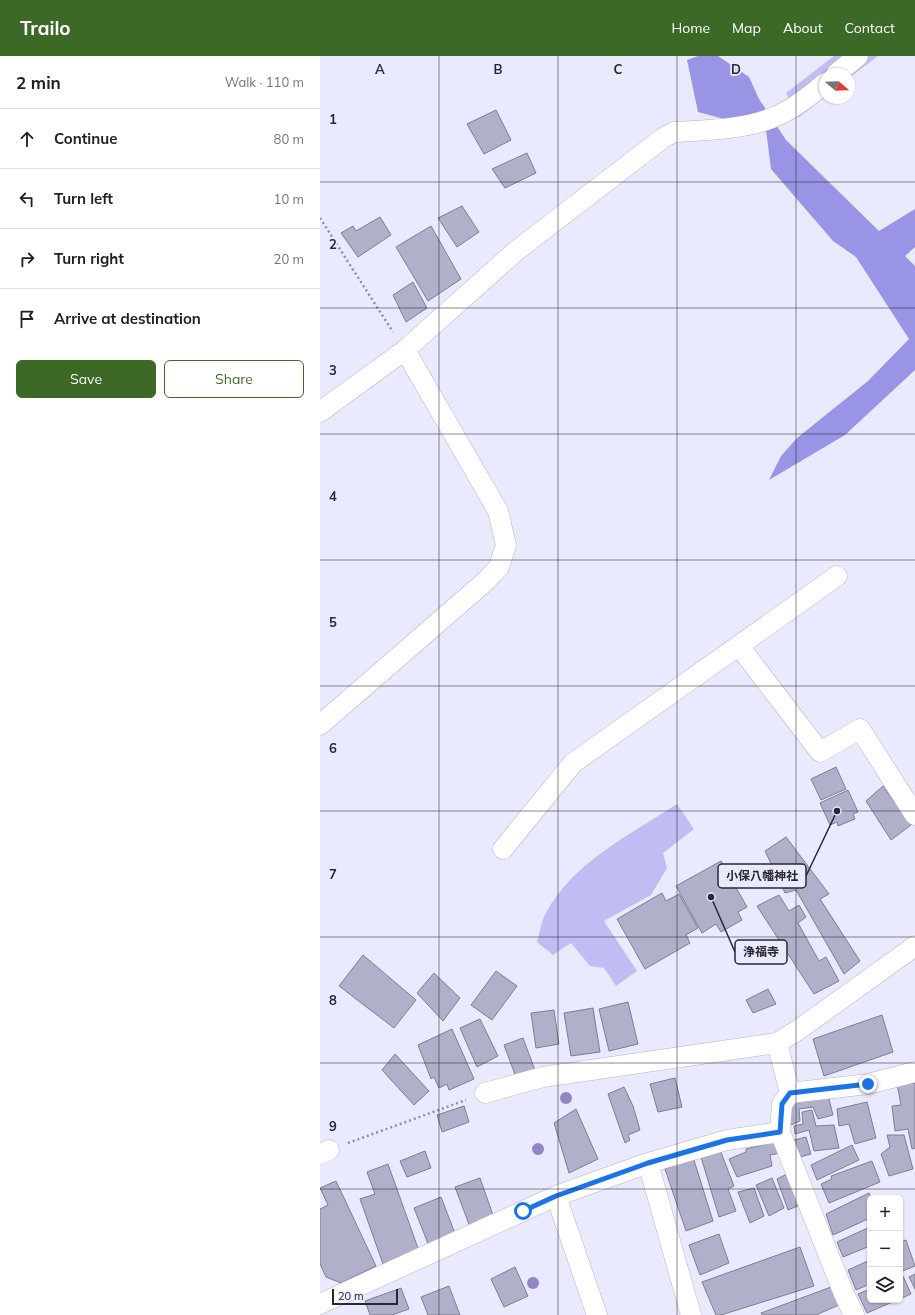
<!DOCTYPE html>
<html lang="en">
<head>
<meta charset="utf-8">
<style>
	body { margin:0; font-family:Mulish,"Noto Sans JP",sans-serif; background:#f2f2f2; color:#202124 }
	.controls { position:absolute; right:12px; bottom:12px; display:grid; overflow:hidden; border-radius:6px; box-shadow:0 1px 3px #0004 }
	.controls button { width:36px; height:36px; display:grid; place-items:center; padding:0; border:0; border-bottom:1px solid #e0e0e0; background:#fff; color:#202124; font:20px sans-serif }
	.compass { position:absolute; left:499px; top:12px; width:36px; height:36px; border-radius:50%; background:#fff; box-shadow:0 1px 3px #0004; rotate:109deg }
	.scale { position:absolute; left:12px; bottom:10px; width:66px; box-sizing:border-box; padding-left:4px; border:2px solid #282831; border-top:0; font-size:11px; line-height:14px; white-space:nowrap; color:#282831; -webkit-text-stroke:3px #eaeaff; paint-order:stroke }
	.stop { position:absolute; width:12px; height:12px; margin:-9px; border:3px solid #1a73e8; border-radius:50%; background:#fff }
	.stop.end { background:#1a73e8; border-color:#fff; box-shadow:0 1px 4px #0008 }
	.list { margin:0; padding:0; list-style:none }
	h2 { display:flex; justify-content:space-between; align-items:center; height:52px; margin:0; padding:0 16px; font-size:17px }
	h2 small { font-size:13px; font-weight:400; color:#757577 }
	.list li { display:grid; grid-template-columns:26px 1fr auto; gap:12px; align-items:center; box-sizing:border-box; height:60px; padding:0 16px; border-top:1px solid #e0e0e0 }
	.list b { display:block; font-size:15px; white-space:nowrap }
	.list em { font-size:13px; font-style:normal; color:#757577 }
	.actions { display:flex; gap:8px; padding:12px 16px }
	.actions a { flex:1; padding:9px 0; border:1px solid #3d6926; border-radius:6px; text-align:center; font-size:14px; color:#3d6926 }
	.actions .main { background:#3d6926; color:#fff }
	.icon { flex:none; width:22px; height:22px; fill:none; stroke:currentColor; stroke-width:2; stroke-linecap:round; stroke-linejoin:round }
	.map { position:relative; flex:none; width:595px; height:1259px; overflow:hidden }
	header { display:flex; align-items:center; gap:24px; box-sizing:border-box; height:56px; padding:0 20px; background:#3d6926; color:#fff }
	header strong { font-size:19px }
	nav { display:flex; gap:22px; margin-inline-start:auto; font-size:14px }
	main { display:flex }
	aside { flex:1; background:#fff }
	.map>svg:first-child { display:block }
	.green { fill:#bfbdf4 }
	.water { fill:#9a94e7 }
	.building { fill:#b1b0ca; stroke:#7d7d94 }
	.lines { fill:none; stroke-linecap:round; stroke-linejoin:round }
	.minor-casing { stroke:#b3b3cc; stroke-width:21 }
	.path { stroke:#8f8f9e; stroke-width:2.5; stroke-dasharray:2 3; stroke-linecap:butt }
	.minor { stroke:#fff; stroke-width:20 }
	.tree { fill:#9086c5 }
	.route { stroke:#1a73e8; stroke-width:5 }
	.grid { fill:none; stroke:#282831; stroke-width:1; stroke-opacity:0.55 }
	.grid-label { font-size:13px; text-anchor:middle; font-weight:bold; fill:#282831; stroke:#eaeaff; stroke-width:3.5; stroke-linejoin:round; paint-order:stroke }
	.leader { fill:none; stroke:#282831; stroke-width:1.5 }
	.callout-dot { fill:#282831; stroke:#eaeaff; stroke-width:1.5 }
	.callout { fill:#eaeaff; stroke:#282831; stroke-width:1.5 }
	.callout-label { font-size:12px; text-anchor:middle; font-weight:bold; fill:#282831 }
</style>
</head>
<body>
<header>
<strong>Trailo</strong>
<nav><a>Home</a><a>Map</a><a>About</a><a>Contact</a></nav>
</header>
<main>
<aside>
<h2>2 min<small>Walk · 110 m</small></h2>
<ul class="list">
<li><svg class="icon" aria-label="ahead" viewBox="0 0 24 24"><path d="M12 20V5M6 11l6-6 6 6"/></svg><div><b>Continue</b></div><em>80 m</em></li>
<li><svg class="icon" aria-label="left" viewBox="0 0 24 24"><path d="M17 20v-9H6M10 6l-5 5 5 5"/></svg><div><b>Turn left</b></div><em>10 m</em></li>
<li><svg class="icon" aria-label="right" viewBox="0 0 24 24"><path d="M7 20v-9h11M14 6l5 5-5 5"/></svg><div><b>Turn right</b></div><em>20 m</em></li>
<li><svg class="icon" aria-label="arrive" viewBox="0 0 24 24"><path d="M6 21V4h12l-3 4 3 4H6"/></svg><div><b>Arrive at destination</b></div></li>
</ul>
<div class="actions"><a class="main">Save</a><a>Share</a></div>
</aside>
<div class="map">
<svg width="595" height="1259" viewBox="0 0 595 1259">
	<rect width="100%" height="100%" fill="#eaeaff"/>
	<path class="green" d="M514,0H558L529,22V18H505V41L478,62L466,37Z
		M357,748L374,773L343,797L347,812L331,839L284,865L317,915L296,930L284,912L270,910L251,887L233,899L217,886C220,877 221,865 226,857C252,807 311,778 357,748Z"/>
	<path class="water" d="M378,0H398L429,21L439,43L466,84L559,175L595,153V191L585,200L595,210V314L525,379L449,424L461,400L477,382L548,325L589,283L536,201L513,185L451,113L446,74L378,56L367,4Z"/>
	<path class="building" d="M176,54L191,84L164,98L147,68Z
		M207,97L216,117L185,132L172,113Z
		M142,150L159,176L137,191L118,162Z
		M60,161L71,179L38,201L21,177L33,170L36,175Z
		M111,170L141,223L108,245L76,191Z
		M93,226L107,252L86,266L73,239Z
		M516,711L526,733L501,744L491,723Z
		M563,730L591,769L571,784L546,745Z
		M528,734L538,756L533,758L535,763L518,770L517,766L510,769L500,747Z
		M466,781L509,838L500,843L540,905L524,918L476,834L465,837L445,795Z
		M401,805L427,851L418,856L422,864L401,876L396,868L382,877L356,830Z
		M342,837L346,845L359,838L378,872L366,879L370,887L325,913L297,863Z
		M459,839L469,855L479,849L486,861L478,867L499,905L506,901L519,925L494,938L437,850Z
		M43,899L96,944L74,972L19,930Z
		M176,915L197,930L172,964L151,949Z
		M114,917L140,942L123,965L97,937Z
		M448,933L456,948L433,957L426,944Z
		M308,946L318,988L289,995L279,953Z
		M273,952L280,996L251,1000L244,957Z
		M234,954L239,988L216,992L211,957Z
		M562,959L573,996L504,1020L493,983Z
		M160,963L178,1000L157,1011L140,972Z
		M132,973L154,1023L129,1034L127,1028L119,1032L114,1021L111,1023L98,989Z
		M203,982L216,1017L197,1024L184,989Z
		M75,998L109,1035L94,1049L62,1014Z
		M355,1022L362,1051L338,1056L330,1028Z
		M595,1027V1092L592,1093L588,1073L575,1075L572,1050L581,1049L577,1028Z
		M304,1031L313,1050L320,1074L308,1079L310,1084L305,1087L288,1038Z
		M508,1039L513,1059L498,1063L493,1051L479,1053L480,1065L471,1069L469,1061L474,1041Z
		M547,1046L556,1082L535,1088L529,1068L519,1070L517,1053Z
		M144,1050L149,1066L122,1076L117,1059Z
		M256,1053L278,1103L249,1117L234,1067Z
		M492,1054L496,1070L514,1069L519,1092L494,1095L489,1074L475,1078L474,1070L483,1068L482,1056Z
		M567,1079H584L593,1113L569,1120L561,1098L570,1091Z
		M486,1081L491,1098L480,1101L474,1084Z
		M458,1085L461,1097L450,1099L452,1110L417,1121L409,1103L426,1096V1093Z
		M532,1089L539,1104L497,1124L491,1109Z
		M400,1094L414,1130L408,1133L416,1155L399,1161L381,1101Z
		M105,1095L111,1112L87,1121L80,1105Z
		M373,1101L393,1165L366,1175L345,1113Z
		M552,1105L560,1126L509,1147L501,1128L512,1123L511,1120Z
		M68,1108L99,1195L63,1208L40,1143L55,1138L47,1116Z
		M469,1117L482,1148L468,1154L457,1123Z
		M160,1122L174,1162L150,1171L135,1131Z
		M452,1122L464,1152L449,1160L436,1129Z
		M16,1125L56,1210L21,1227L6,1221L0,1208V1153L8,1149L0,1132Z
		M434,1132L444,1160L430,1167L418,1136Z
		M549,1137L551,1142H550V1162L513,1179L506,1158Z
		M121,1141L136,1180L109,1190L94,1152Z
		M550,1171V1190L523,1201L517,1186Z
		M399,1178L409,1207L380,1219L369,1189Z
		M586,1184L595,1210L580,1216V1186Z
		M480,1191L494,1230L401,1259H396L382,1226Z
		M550,1204V1228L536,1234L528,1214Z
		M195,1211L208,1240L184,1251L171,1223Z
		M595,1218V1233L589,1221Z
		M583,1220L591,1238L580,1243V1221Z
		M129,1230L140,1259H108L101,1241Z
		M511,1231L519,1249L496,1259H442L441,1257Z
		M81,1232L89,1253L72,1259H50L45,1245Z
		M550,1233V1244H577L547,1257L538,1238Z"/>
	<g class="lines">
		<g class="minor-casing">
			<path id="minor" d="M516,18L538,0
				M0,356L85,294L196,195L343,82L354,76C385,74 425,74 454,61C472,54 490,40 505,27
				M419,590L500,696L540,673L595,759
				M0,669L167,524L179,511L186,489L178,455L85,294
				M183,793L253,707L517,520
				M457,987L470,1037
				M165,1037L223,1021L457,987L478,974L595,890
				M0,1098L9,1094
				M328,1107L371,1259
				M236,1140L277,1259
				M0,1248L236,1140L328,1107L407,1084L460,1076
				M534,1259L524,1238L460,1076L462,1048L470,1037L548,1028L595,1016"/>
		</g>
		<path class="path" d="M0,162L73,276
			M28,1087L146,1044"/>
		<use href="#minor" class="minor"/>
	</g>
	<g class="tree">
		<circle cx="246" cy="1042" r="6"/>
		<circle cx="218" cy="1093" r="6"/>
		<circle cx="213" cy="1227" r="6"/>
	</g>
	<g class="lines">
		<path class="route" d="M203,1155L236,1140L328,1107L407,1084L460,1076L462,1048L470,1037L548,1028"/>
	</g>
	<path class="grid" d="M119,0V1259M238,0V1259M357,0V1259M476,0V1259M0,126H595M0,252H595M0,378H595M0,504H595M0,630H595M0,755H595M0,881H595M0,1007H595M0,1133H595"/>
	<g class="grid-label">
		<text x="60" y="18">A</text>
		<text x="178" y="18">B</text>
		<text x="298" y="18">C</text>
		<text x="416" y="18">D</text>
		<text x="13" y="68">1</text>
		<text x="13" y="193">2</text>
		<text x="13" y="319">3</text>
		<text x="13" y="445">4</text>
		<text x="13" y="571">5</text>
		<text x="13" y="697">6</text>
		<text x="13" y="823">7</text>
		<text x="13" y="949">8</text>
		<text x="13" y="1075">9</text>
	</g>
	<path class="leader" d="M517 755L486 820M391 841L415 896"/>
	<g class="callout-dot">
		<circle cx="517" cy="755" r="4"/>
		<circle cx="391" cy="841" r="4"/>
	</g>
	<g class="callout">
		<rect x="398" y="808" width="88" height="24" rx="4"/>
		<rect x="415" y="884" width="52" height="24" rx="4"/>
	</g>
	<g class="callout-label">
		<text x="442" y="824">小保八幡神社</text>
		<text x="441" y="900">浄福寺</text>
	</g>
</svg>
<div class="controls">
<button>+</button>
<button>−</button>
<button><svg class="icon" aria-label="layers" viewBox="0 0 24 24"><path d="M12 4l9 5-9 5-9-5zM3 14l9 5 9-5"/></svg></button>
</div>
<svg class="compass" viewBox="-18 -18 36 36"><path d="M0-13l5 13h-10z" fill="#e53935"/><path d="M0 13l5-13h-10z" fill="#757577"/></svg>
<div class="scale">20 m</div>
<div class="stop" style="left:203px;top:1155px"></div>
<div class="stop end" style="left:548px;top:1028px"></div>
</div>
</main>
</body>
</html>
